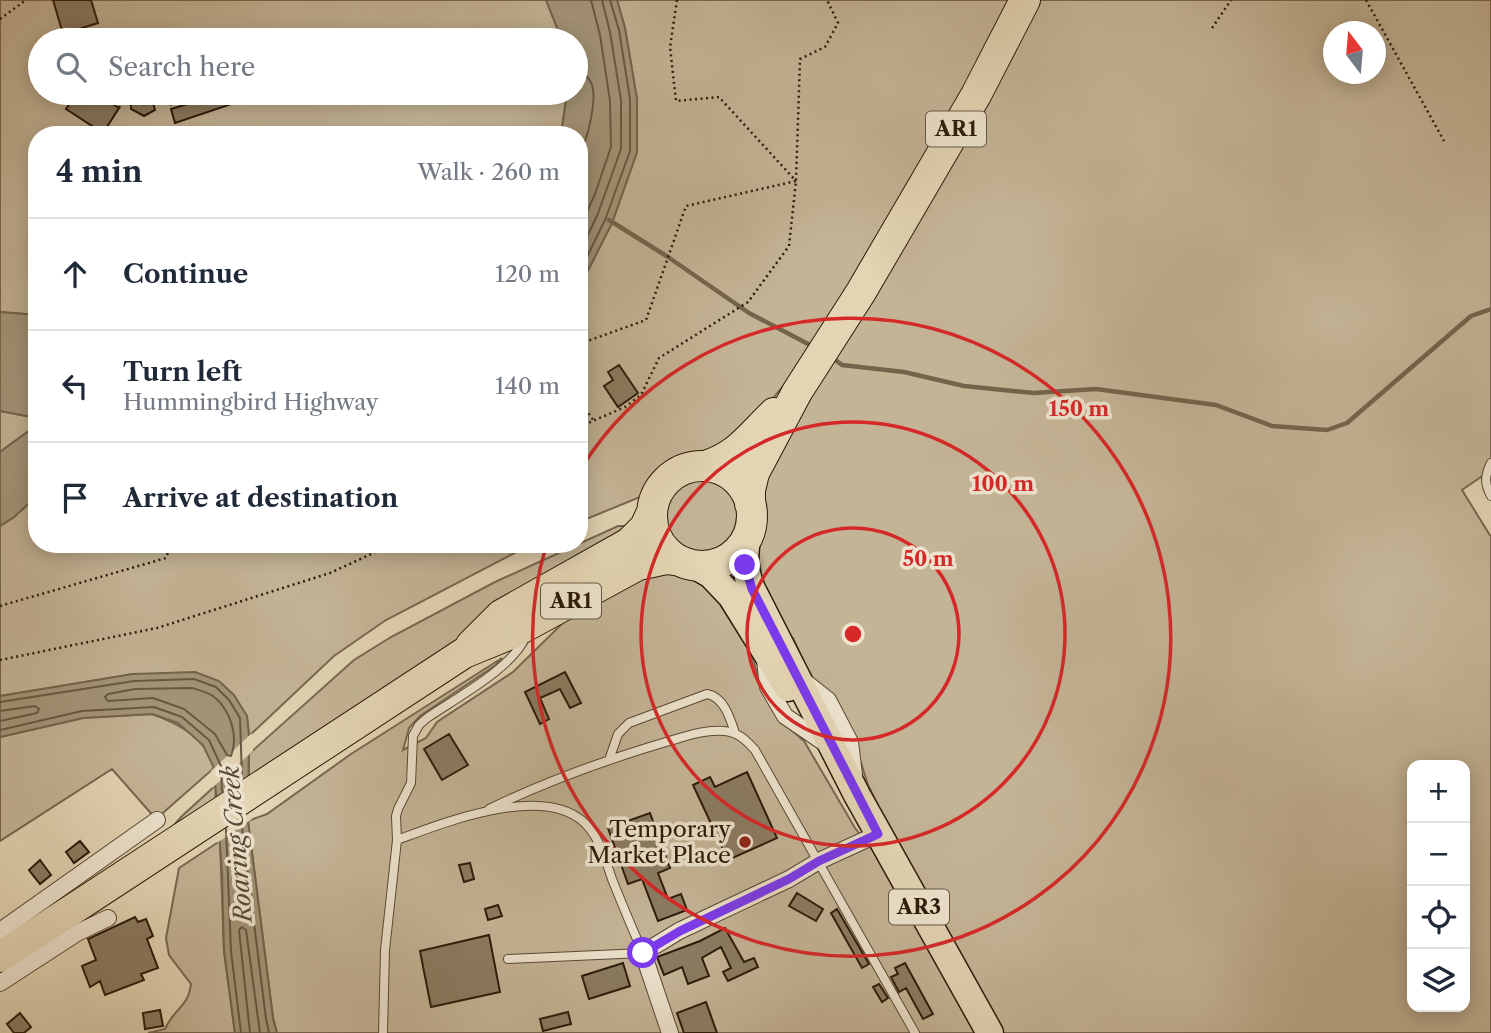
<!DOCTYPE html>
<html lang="en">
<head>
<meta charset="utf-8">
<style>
	body { margin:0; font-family:"Libre Caslon Text",serif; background:#f6f6f7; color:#1f2937 }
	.controls { position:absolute; right:21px; bottom:21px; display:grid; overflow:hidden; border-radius:14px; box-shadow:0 4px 18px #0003 }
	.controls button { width:63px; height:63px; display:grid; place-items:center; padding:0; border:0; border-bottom:2px solid #e0e1e3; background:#fff; color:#1f2937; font:35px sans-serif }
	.compass { position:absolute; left:1323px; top:21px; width:63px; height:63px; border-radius:50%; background:#fff; box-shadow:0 4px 18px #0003; rotate:344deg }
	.stop { position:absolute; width:21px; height:21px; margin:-16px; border:5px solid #7c3aed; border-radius:50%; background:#fff }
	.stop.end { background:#7c3aed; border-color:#fff; box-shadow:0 2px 7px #0008 }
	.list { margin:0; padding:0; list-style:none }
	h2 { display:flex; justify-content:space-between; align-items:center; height:91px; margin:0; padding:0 28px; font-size:30px }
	h2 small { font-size:23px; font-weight:400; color:#747a83 }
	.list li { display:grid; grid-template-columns:46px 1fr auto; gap:21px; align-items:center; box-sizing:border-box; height:112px; padding:0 28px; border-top:2px solid #e0e1e3 }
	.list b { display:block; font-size:26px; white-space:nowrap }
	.list p { margin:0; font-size:23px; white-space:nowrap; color:#747a83 }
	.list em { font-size:23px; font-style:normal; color:#747a83 }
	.icon { flex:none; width:38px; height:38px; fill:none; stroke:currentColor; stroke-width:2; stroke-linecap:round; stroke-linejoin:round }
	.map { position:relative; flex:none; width:1491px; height:1033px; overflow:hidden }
	.search { position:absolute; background:#fff; box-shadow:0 4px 18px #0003; left:28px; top:28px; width:560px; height:77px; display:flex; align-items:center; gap:18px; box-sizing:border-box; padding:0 24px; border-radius:38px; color:#747a83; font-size:26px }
	.panel { position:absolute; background:#fff; box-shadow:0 4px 18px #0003; left:28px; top:126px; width:560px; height:427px; border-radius:28px }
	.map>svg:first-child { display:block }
	.green { fill:#c4b496; stroke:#78674f; stroke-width:2; fill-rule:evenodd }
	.water { fill:#a49579; stroke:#74644c; stroke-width:2 }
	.pier { fill:#e3d4b3 }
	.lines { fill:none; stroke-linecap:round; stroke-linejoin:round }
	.shore { stroke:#685840; stroke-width:2 }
	.stream { stroke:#74644c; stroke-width:4.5 }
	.building { fill:#8b7b61; stroke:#2b1a08; stroke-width:2 }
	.lane-casing { stroke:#594833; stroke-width:10 }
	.street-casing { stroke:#594833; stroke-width:18 }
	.primary-casing { stroke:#2b1a08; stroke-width:29 }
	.highway-casing { stroke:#2b1a08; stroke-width:32 }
	.path { stroke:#2b1a08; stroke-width:2.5; stroke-dasharray:2 3.5; stroke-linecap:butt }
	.lane { stroke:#ede3ce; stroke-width:8 }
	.street { stroke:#ede3ce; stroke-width:16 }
	.primary { stroke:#e3d4b3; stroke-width:26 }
	.highway { stroke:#e3d4b3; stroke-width:30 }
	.route { stroke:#7c3aed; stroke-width:9 }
	.ring { fill:none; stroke:#d62828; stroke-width:3.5 }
	.poi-dot { fill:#8f2418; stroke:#ede3ce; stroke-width:2.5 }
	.labels { text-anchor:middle; stroke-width:7; stroke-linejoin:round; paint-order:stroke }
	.shield { fill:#ede3ce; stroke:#655643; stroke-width:2 }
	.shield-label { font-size:21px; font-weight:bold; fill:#2b1a08 }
	.poi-label { font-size:23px; fill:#2b1a08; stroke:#ede3ce; text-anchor:end }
	.water-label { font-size:24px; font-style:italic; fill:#5b4b35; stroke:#ede3ce }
	.centre { fill:#d62828; stroke:#ede3ce; stroke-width:3.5 }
	.ring-label { font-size:21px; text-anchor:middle; font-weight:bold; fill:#d62828; stroke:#ede3ce; stroke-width:7; stroke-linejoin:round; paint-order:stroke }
</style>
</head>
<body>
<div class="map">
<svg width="1491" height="1033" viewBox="0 0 1491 1033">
	<rect width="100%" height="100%" fill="#e3d4b3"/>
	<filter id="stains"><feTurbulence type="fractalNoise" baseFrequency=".00286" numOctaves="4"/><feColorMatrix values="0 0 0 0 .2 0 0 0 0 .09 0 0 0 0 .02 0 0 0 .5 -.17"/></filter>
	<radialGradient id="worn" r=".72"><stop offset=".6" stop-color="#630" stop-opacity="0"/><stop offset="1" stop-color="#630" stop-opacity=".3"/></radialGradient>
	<path class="green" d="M0,0H546L562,40H40V93H567L561,135H37V315L0,312Z
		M617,0H1016L802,364L745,431L706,456L679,459L668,465L651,481L645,495L579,522V288L612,223L637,152V99L625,28Z
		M1038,0H1491V470L1462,490L1491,537V1033H1003L880,810L868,785L854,741L813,682L793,638L786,632L760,585L756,528L761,480ZM1334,32H1376V74H1334ZM1412,765H1465V1007H1412Z
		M0,411L37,418V425L0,452Z
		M663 515a37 37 0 1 1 74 0a37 37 0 1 1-74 0Z
		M37,496V544H532L386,620L334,656L249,736L247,716L133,674L0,696V526L14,517Z
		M618,526H628L447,654L249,783V754L354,660L391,637L495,582Z
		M673,570L696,577L727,605L752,656L761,686L780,720L804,741L855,828L875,853L978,1033H277L273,1018L248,821L267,814L351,754L502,658L496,665L420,716L409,728L403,750L426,738L437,722L513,672L573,613L637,578Z
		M152,714C180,724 206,738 214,768L156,819L112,769L0,841V737L83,718Z
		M216,785L215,804L160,841L182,816Z
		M220,841L224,951L235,1033H148L165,1029C174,1008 188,1008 191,984L169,955L166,938L179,868Z"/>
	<path class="water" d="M546,0H617L625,28L637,99V152L612,223L579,288V135H561L567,93H576V40H562Z
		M0,312L37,315V418L0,411Z
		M37,425V496L14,517L0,526V452Z
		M195,672L219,681L234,695L247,716L249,736L248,821L273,1018L277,1033H235L224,951L222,872L214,768L203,745L178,723L152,714L83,718L0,737V696L133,674Z"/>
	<path class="pier" d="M252,733L253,751L212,788L211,771Z
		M253,780L252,819L217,843L212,806Z"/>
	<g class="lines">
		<path class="shore" d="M576,69C583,72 589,77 592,85C597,99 588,141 579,153
			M579,229L595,194L611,147L610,101L600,35L591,0
			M579,253L597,216L621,149V100L610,32L602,0
			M579,273L605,220L630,151V99L619,30L610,0
			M192,688C199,690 207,692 213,696C230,709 239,736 231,756L227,755L215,734L184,709L153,698L108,701L105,697L108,694L135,689Z
			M0,702L134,681L194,679L216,687L229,700L240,718L242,778
			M0,711L35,706L39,709L37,713L0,721
			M0,730L82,711L154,707L182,717L209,740L221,766L222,791
			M241,819L266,1019L269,1033
			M226,829L231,951L241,1033
			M250,1033L239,930L242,927L246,930L260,1033"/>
		<path class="stream" d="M609,220L668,257L749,313L810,345
			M834,359L842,365L904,372L964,386L1034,393L1096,389L1216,405L1272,426L1327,430L1347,423L1471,316L1491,309"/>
	</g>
	<path class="building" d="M53,0H91L98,23L63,34Z
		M77,93H95L119,108L103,133L66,109Z
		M141,93L152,99L155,110L144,116L131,109V96Z
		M218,93L261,94L175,123L171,109L218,95Z
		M619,365L638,393L618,407L604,386L613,380L608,372Z
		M565,672L581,703L570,708L560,689L540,698L549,719L540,724L525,692Z
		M449,734L468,765L442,780L424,749Z
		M747,772L777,838L728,860L693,785L710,777L715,787Z
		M650,813L670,868L658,873L668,899L681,894L687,910L658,921L642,879L628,884L608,828Z
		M80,841L89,852L74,863L66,852Z
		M40,860L51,875L40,884L29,870Z
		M470,863L474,879L464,882L459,865Z
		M797,893L823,909L816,921L789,906Z
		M498,905L502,916L488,920L485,909Z
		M837,909L869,964L862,968L831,913Z
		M135,917L138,922L146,919L153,936L147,939L158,968L141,974L144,980L105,995L100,981L90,987L82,966L96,960L88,939Z
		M725,928L744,962L754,958L758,967L728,981L723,972L731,968L721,947L702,958L709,976L688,984L682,967L664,975L657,957L700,941Z
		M489,935L500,992L431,1007L420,951Z
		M623,963L630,986L589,999L582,976Z
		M905,963L933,1014L923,1019L906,988L899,992L891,977L898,974L895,968Z
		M879,984L888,998L882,1002L873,987Z
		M706,1002L717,1033H684L677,1013Z
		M160,1010L163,1026L145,1029L143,1013Z
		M568,1012L571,1024L543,1031L540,1019Z
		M20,1013L31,1027L24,1033H14L7,1024Z"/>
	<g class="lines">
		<g class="lane-casing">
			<path id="lane" d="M1491,463C1485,475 1484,483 1491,496
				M609,760L618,734L629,723L707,694C724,697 730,718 735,733
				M489,809C545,782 605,760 666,742C684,737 704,729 724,731C738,732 746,740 755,750L915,1033
				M397,840C443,823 552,779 590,829C601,843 606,862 612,879C622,904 632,928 643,953L508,959
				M383,1033L385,950L397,840L396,816L398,809L411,783L413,736L419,725L427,718C456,698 513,668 526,636"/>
		</g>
		<g class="street-casing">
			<path id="street" d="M765,660L768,687L785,716L826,744
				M804,681L828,700L850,742L854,775
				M0,931L157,820
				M0,983L77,933L108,918
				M670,1033L643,953L679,931L789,879L819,861L878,834"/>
		</g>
		<g class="primary-casing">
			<path id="primary" d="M749,532C743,552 744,570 752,589L857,795L990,1033
				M694,565L711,575L731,596L788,688"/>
		</g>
		<g class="highway-casing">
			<path id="highway" d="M705,466C738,456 750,436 774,413
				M652 516a50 50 0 1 1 100 0a50 50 0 1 1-100 0Z
				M750,504V490L754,473L797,392L861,292L976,95L1025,0
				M471,645L501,615L629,543L645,527L651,514
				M0,957L464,653L513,633L638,565L666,559L681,561"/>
		</g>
		<path class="path" d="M677,0L670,47L676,101L719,97L796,181
			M1366,0L1444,141
			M0,19L26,0
			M1212,28L1231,0
			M255,31L257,40
			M151,93L172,105L205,93
			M119,108L127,93
			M579,344L646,320L686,206L796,181
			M579,400L594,421
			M579,427L625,407L641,395L659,358L748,302L789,246L796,181L800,59L825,47L838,23L827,0
			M0,606L166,558L171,544
			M0,660L157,628L330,573L393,544"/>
		<use href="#lane" class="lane"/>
		<use href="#street" class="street"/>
		<use href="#primary" class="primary"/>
		<use href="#highway" class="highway"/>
	</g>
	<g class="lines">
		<path class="route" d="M643,953L680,931L789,879L819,861L878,834L752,589L745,565"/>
	</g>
	<g class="ring">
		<circle cx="853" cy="634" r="106"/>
		<circle cx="853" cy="634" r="212"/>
		<path d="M580 470A319 319 0 1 1 546 546"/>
	</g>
	<circle class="poi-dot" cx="745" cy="842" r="7"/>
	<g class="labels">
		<g class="shield">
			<rect x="926" y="111.5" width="60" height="35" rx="5"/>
			<rect x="541" y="583.5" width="60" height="35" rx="5"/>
			<rect x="889" y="889.5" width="60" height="35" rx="5"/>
		</g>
		<g class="shield-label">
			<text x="956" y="136">AR1</text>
			<text x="571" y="608">AR1</text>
			<text x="919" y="914">AR3</text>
		</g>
		<g class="poi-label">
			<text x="731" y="837">Temporary<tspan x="731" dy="26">Market Place</tspan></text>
		</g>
		<g class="water-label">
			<text transform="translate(237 844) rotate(-95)" y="8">Roaring Creek</text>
		</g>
	</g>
	<circle cx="853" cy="634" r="10" class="centre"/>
	<g class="ring-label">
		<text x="1079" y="416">150 m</text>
		<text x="1003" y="491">100 m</text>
		<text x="928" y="566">50 m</text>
	</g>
	<rect width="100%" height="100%" filter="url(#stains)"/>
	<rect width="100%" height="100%" fill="url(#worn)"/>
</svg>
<div class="controls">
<button>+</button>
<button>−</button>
<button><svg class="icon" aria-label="locate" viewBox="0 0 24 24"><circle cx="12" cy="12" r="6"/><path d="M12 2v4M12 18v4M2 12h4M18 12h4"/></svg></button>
<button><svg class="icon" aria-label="layers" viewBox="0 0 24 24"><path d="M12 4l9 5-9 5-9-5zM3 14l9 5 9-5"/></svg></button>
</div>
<svg class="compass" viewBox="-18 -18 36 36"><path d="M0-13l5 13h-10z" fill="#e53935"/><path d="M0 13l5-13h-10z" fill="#747a83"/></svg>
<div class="stop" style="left:643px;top:953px"></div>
<div class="stop end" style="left:745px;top:565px"></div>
<div class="search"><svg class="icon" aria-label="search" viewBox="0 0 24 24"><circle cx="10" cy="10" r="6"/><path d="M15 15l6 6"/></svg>Search here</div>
<section class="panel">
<h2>4 min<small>Walk · 260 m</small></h2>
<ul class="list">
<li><svg class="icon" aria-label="ahead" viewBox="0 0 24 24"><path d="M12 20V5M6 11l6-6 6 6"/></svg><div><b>Continue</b></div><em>120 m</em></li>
<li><svg class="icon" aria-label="left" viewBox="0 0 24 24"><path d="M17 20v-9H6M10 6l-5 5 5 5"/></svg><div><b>Turn left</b><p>Hummingbird Highway</p></div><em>140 m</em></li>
<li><svg class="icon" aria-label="arrive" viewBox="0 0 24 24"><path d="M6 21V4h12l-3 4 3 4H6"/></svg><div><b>Arrive at destination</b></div></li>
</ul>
</section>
</div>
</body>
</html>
